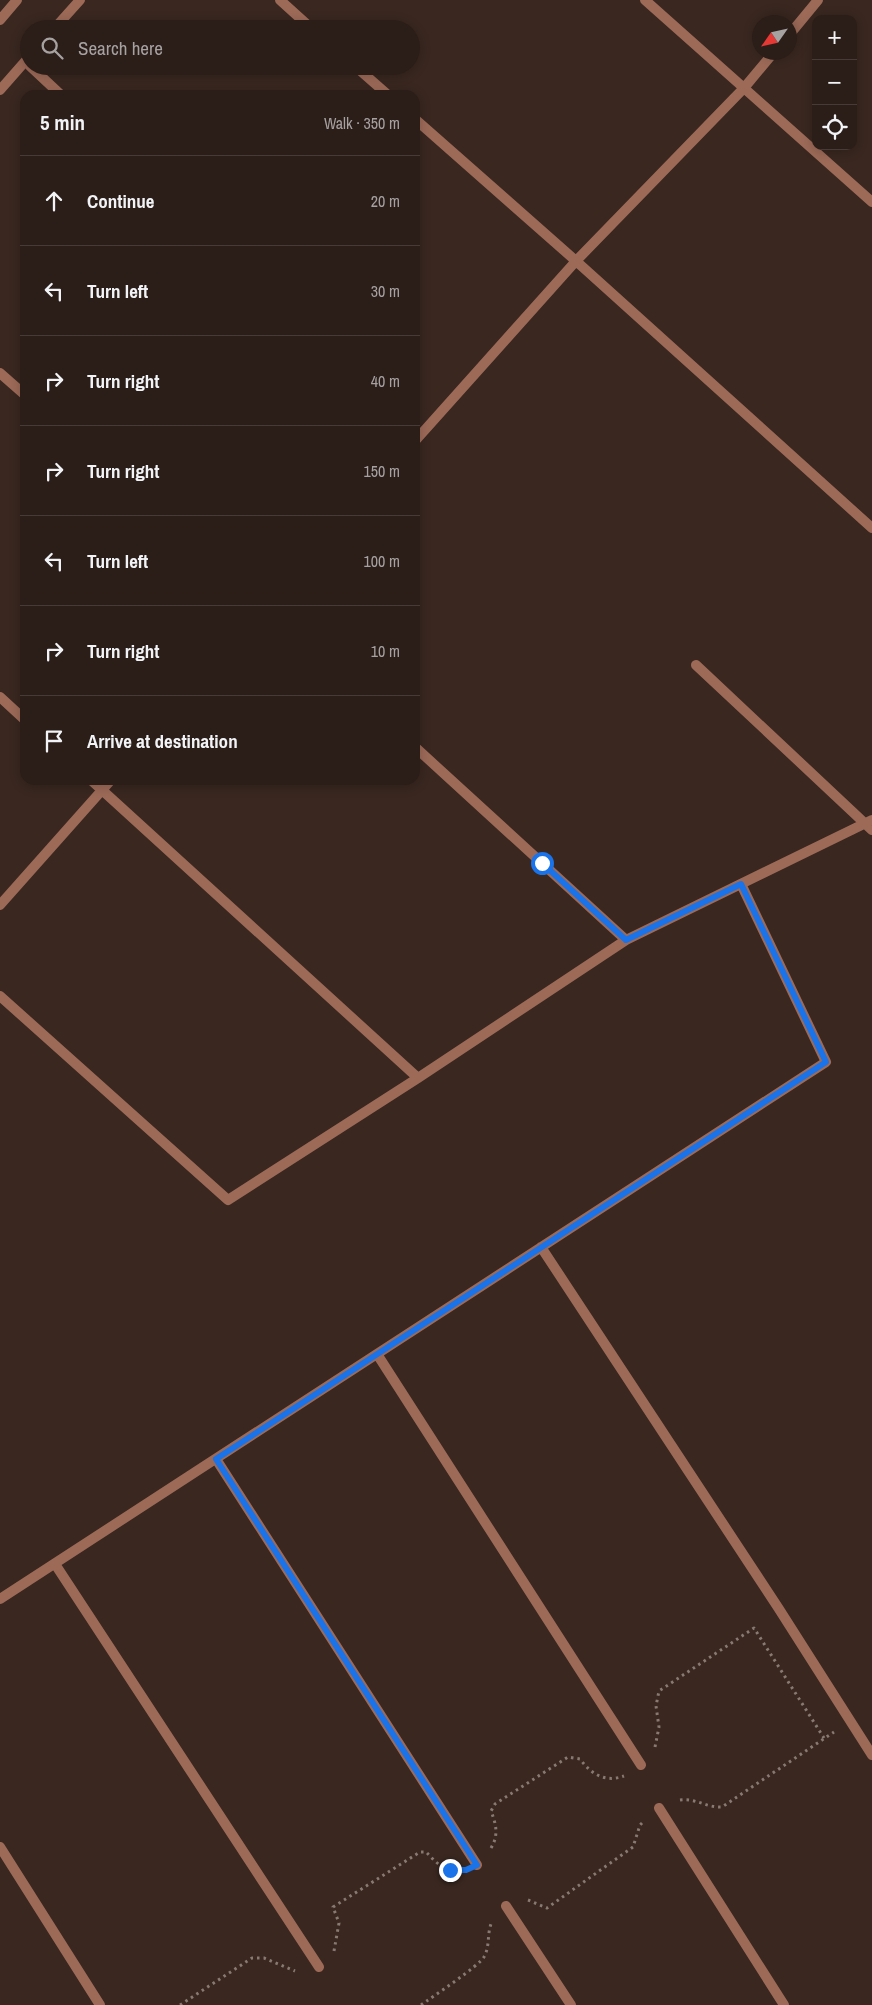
<!DOCTYPE html>
<html lang="en">
<head>
<meta charset="utf-8">
<style>
	body { margin:0; font-family:"Archivo Narrow",sans-serif; background:#372a25; color:#f1f3f6 }
	.controls { position:absolute; right:15px; top:15px; display:grid; overflow:hidden; border-radius:10px; box-shadow:0 2px 12px #0003 }
	.controls button { width:45px; height:45px; display:grid; place-items:center; padding:0; border:0; border-bottom:1px solid #473b37; background:#2b1d18; color:#f1f3f6; font:25px sans-serif }
	.compass { position:absolute; left:752px; top:15px; width:45px; height:45px; border-radius:50%; background:#2b1d18; box-shadow:0 2px 12px #0003; rotate:236deg }
	.stop { position:absolute; width:15px; height:15px; margin:-11px; border:4px solid #1a73e8; border-radius:50%; background:#fff }
	.stop.end { background:#1a73e8; border-color:#fff; box-shadow:0 1px 5px #0008 }
	.list { margin:0; padding:0; list-style:none }
	h2 { display:flex; justify-content:space-between; align-items:center; height:65px; margin:0; padding:0 20px; font-size:21px }
	h2 small { font-size:16px; font-weight:400; color:#a6a2a2 }
	.list li { display:grid; grid-template-columns:32px 1fr auto; gap:15px; align-items:center; box-sizing:border-box; height:90px; padding:0 20px; border-top:1px solid #473b37 }
	.list b { display:block; font-size:19px; white-space:nowrap }
	.list em { font-size:16px; font-style:normal; color:#a6a2a2 }
	.icon { flex:none; width:28px; height:28px; fill:none; stroke:currentColor; stroke-width:2; stroke-linecap:round; stroke-linejoin:round }
	.map { position:relative; flex:none; width:872px; height:2005px; overflow:hidden }
	.search { position:absolute; background:#2b1d18; box-shadow:0 2px 12px #0003; left:20px; top:20px; width:400px; height:55px; display:flex; align-items:center; gap:12px; box-sizing:border-box; padding:0 18px; border-radius:28px; color:#a6a2a2; font-size:19px }
	.panel { position:absolute; background:#2b1d18; box-shadow:0 2px 12px #0003; left:20px; top:90px; width:400px; height:695px; border-radius:15px }
	.map>svg:first-child { display:block }
	.lines { fill:none; stroke-linecap:round; stroke-linejoin:round }
	.path { stroke:#887973; stroke-width:3; stroke-dasharray:2.5 4; stroke-linecap:butt }
	.minor { stroke:#9d6a58; stroke-width:10 }
	.route { stroke:#1a73e8; stroke-width:6 }
</style>
</head>
<body>
<div class="map">
<svg width="872" height="2005" viewBox="0 0 872 2005">
	<rect width="100%" height="100%" fill="#392720"/>
	<g class="lines">
		<path class="path" d="M655,1747L659,1727L656,1706L659,1691L754,1628L824,1738
			M680,1800C696,1798 707,1808 722,1807L834,1732
			M491,1848C499,1835 496,1824 491,1811L495,1804L568,1757L580,1759C591,1774 605,1783 624,1776
			M528,1900L547,1908L633,1847L640,1825L643,1822
			M334,1951L339,1923L333,1907L420,1852H426C434,1860 443,1871 454,1870
			M180,2005L252,1958H264L295,1971
			M421,2005C432,1997 479,1966 484,1957C490,1946 487,1935 491,1924"/>
		<path class="minor" d="M280,0L312,29
			M645,0L872,202
			M0,20L17,0
			M54,29L80,0
			M790,34L818,0
			M30,66L61,95
			M355,66L388,95
			M0,90L29,57
			M415,119L576,261L872,528
			M0,373L25,395
			M415,441L576,261L744,88L774,52
			M696,665L872,830
			M0,697L25,720
			M415,747L626,940
			M91,780L418,1078
			M0,905L111,780
			M0,996L228,1200L418,1078L626,940L872,820
			M541,1247L779,1609L872,1755
			M377,1354L641,1765
			M216,1459L477,1865
			M55,1564L319,1967
			M0,1599L826,1062L741,884
			M659,1808L784,2005
			M0,1847L100,2005
			M506,1906L571,2005"/>
	</g>
	<g class="lines">
		<path class="route" d="M450,1870H466L477,1865L216,1459L826,1062L741,884L626,940L542,863"/>
	</g>
</svg>
<div class="controls">
<button>+</button>
<button>−</button>
<button><svg class="icon" aria-label="locate" viewBox="0 0 24 24"><circle cx="12" cy="12" r="6"/><path d="M12 2v4M12 18v4M2 12h4M18 12h4"/></svg></button>
</div>
<svg class="compass" viewBox="-18 -18 36 36"><path d="M0-13l5 13h-10z" fill="#e53935"/><path d="M0 13l5-13h-10z" fill="#a6a2a2"/></svg>
<div class="stop" style="left:542px;top:863px"></div>
<div class="stop end" style="left:450px;top:1870px"></div>
<div class="search"><svg class="icon" aria-label="search" viewBox="0 0 24 24"><circle cx="10" cy="10" r="6"/><path d="M15 15l6 6"/></svg>Search here</div>
<section class="panel">
<h2>5 min<small>Walk · 350 m</small></h2>
<ul class="list">
<li><svg class="icon" aria-label="ahead" viewBox="0 0 24 24"><path d="M12 20V5M6 11l6-6 6 6"/></svg><div><b>Continue</b></div><em>20 m</em></li>
<li><svg class="icon" aria-label="left" viewBox="0 0 24 24"><path d="M17 20v-9H6M10 6l-5 5 5 5"/></svg><div><b>Turn left</b></div><em>30 m</em></li>
<li><svg class="icon" aria-label="right" viewBox="0 0 24 24"><path d="M7 20v-9h11M14 6l5 5-5 5"/></svg><div><b>Turn right</b></div><em>40 m</em></li>
<li><svg class="icon" aria-label="right" viewBox="0 0 24 24"><path d="M7 20v-9h11M14 6l5 5-5 5"/></svg><div><b>Turn right</b></div><em>150 m</em></li>
<li><svg class="icon" aria-label="left" viewBox="0 0 24 24"><path d="M17 20v-9H6M10 6l-5 5 5 5"/></svg><div><b>Turn left</b></div><em>100 m</em></li>
<li><svg class="icon" aria-label="right" viewBox="0 0 24 24"><path d="M7 20v-9h11M14 6l5 5-5 5"/></svg><div><b>Turn right</b></div><em>10 m</em></li>
<li><svg class="icon" aria-label="arrive" viewBox="0 0 24 24"><path d="M6 21V4h12l-3 4 3 4H6"/></svg><div><b>Arrive at destination</b></div></li>
</ul>
</section>
</div>
</body>
</html>
